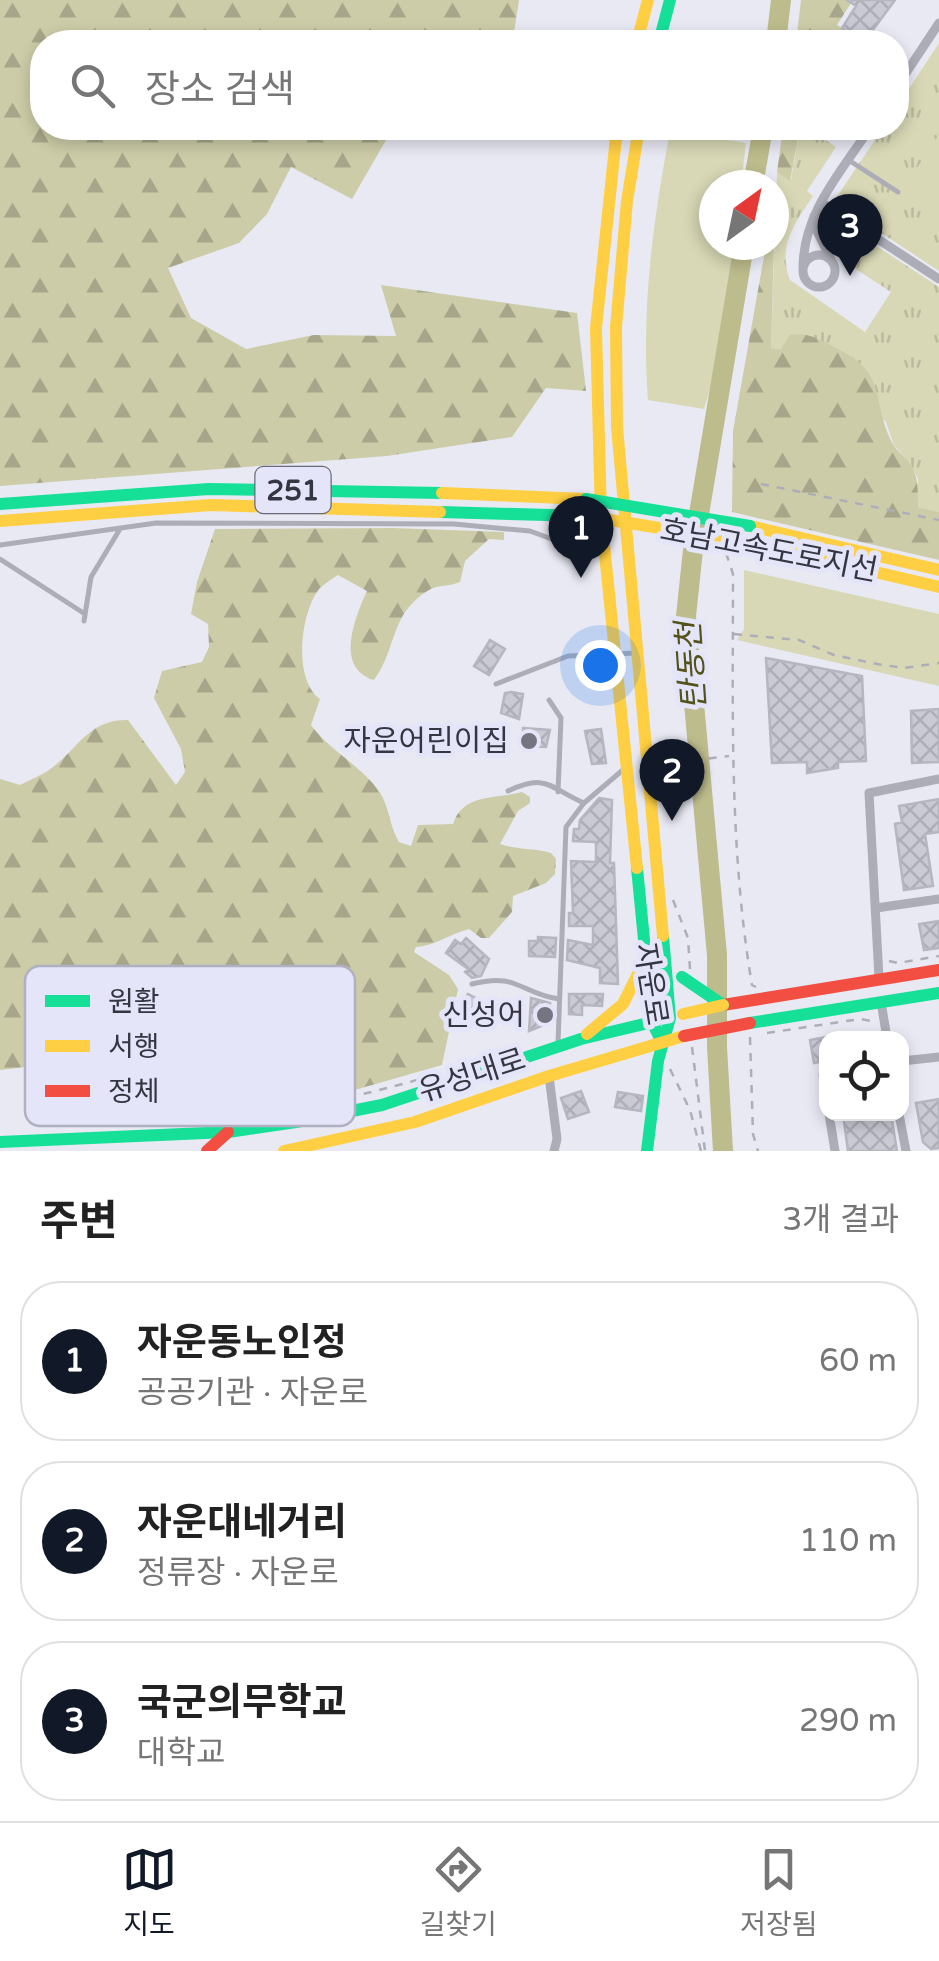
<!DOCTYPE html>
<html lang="ko">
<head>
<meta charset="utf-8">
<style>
	body { margin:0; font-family:"Varela Round","Noto Sans KR",sans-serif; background:#f2f2f2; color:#222 }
	.controls { position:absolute; right:30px; bottom:30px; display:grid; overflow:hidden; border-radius:20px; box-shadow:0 5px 15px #0003 }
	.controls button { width:90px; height:90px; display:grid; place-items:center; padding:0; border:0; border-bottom:2px solid #e0e0e0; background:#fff; color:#222; font:50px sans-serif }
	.compass { position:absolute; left:699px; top:170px; width:90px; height:90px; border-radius:50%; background:#fff; box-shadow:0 5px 15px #0003; rotate:33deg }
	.you { position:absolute; left:600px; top:665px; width:35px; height:35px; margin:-25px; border:8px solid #fff; border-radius:50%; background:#1a73e8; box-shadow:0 0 0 15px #1a73e833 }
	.badge { display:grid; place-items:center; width:65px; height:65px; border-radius:50%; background:#111827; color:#fff; font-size:32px; font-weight:700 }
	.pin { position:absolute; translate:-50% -82px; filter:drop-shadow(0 2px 5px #0008) }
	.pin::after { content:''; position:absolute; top:52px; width:35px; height:30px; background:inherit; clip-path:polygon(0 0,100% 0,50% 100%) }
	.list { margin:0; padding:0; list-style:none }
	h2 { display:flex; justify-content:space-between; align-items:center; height:130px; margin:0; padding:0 40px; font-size:42px }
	h2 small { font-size:32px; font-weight:400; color:#767676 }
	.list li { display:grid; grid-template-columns:65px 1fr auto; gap:30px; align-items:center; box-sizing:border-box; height:160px; margin:0 20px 20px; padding:0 20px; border:2px solid #e0e0e0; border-radius:40px }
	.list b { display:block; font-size:38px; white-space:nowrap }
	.list p { margin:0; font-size:32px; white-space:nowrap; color:#767676 }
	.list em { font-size:32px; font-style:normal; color:#767676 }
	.icon { flex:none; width:55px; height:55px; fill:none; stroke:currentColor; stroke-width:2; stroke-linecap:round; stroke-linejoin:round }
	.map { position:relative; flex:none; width:939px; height:1151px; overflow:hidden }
	.search { position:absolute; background:#fff; box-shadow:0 5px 15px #0003; left:30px; right:30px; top:30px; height:110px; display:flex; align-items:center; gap:25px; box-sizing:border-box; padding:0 35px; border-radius:40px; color:#767676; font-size:38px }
	.sheet { height:670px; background:#fff }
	nav { display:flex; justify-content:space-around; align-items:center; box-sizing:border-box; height:140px; border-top:2px solid #e0e0e0; background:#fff; font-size:28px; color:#767676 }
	nav a { display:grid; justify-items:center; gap:5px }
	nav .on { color:#111827 }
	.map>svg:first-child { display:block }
	.grass { fill:url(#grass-tufts) }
	.forest { fill:url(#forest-firs) }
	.green { fill:#d8d8b6 }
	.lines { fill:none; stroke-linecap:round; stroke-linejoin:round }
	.river { stroke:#bdbc8c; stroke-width:20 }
	.building { fill:url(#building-cross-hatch); stroke:#b6b6c1; stroke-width:2.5 }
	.path { stroke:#aeaeb8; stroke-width:2.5; stroke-dasharray:8 8; stroke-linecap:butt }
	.lane { stroke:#adadb8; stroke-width:5 }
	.street { stroke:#adadb8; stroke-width:9 }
	.fast { stroke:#16e098; stroke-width:12 }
	.slow { stroke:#ffcf43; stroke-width:12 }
	.jam { stroke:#f24e42; stroke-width:12 }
	.fast-bridge { stroke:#16e098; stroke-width:12 }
	.slow-bridge { stroke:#ffcf43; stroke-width:12 }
	.jam-bridge { stroke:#f24e42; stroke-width:12 }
	.poi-dot { fill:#757581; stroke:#e4e5f9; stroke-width:4 }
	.labels { text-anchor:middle; stroke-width:10; stroke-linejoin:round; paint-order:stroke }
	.shield { fill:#e4e5f9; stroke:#6a6a7a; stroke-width:2.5 }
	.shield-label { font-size:28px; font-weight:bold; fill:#363643 }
	.street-label { font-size:30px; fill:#363643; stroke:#e4e5f9 }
	.poi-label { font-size:30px; fill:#363643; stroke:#e4e5f9; text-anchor:end }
	.water-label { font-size:32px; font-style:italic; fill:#53521a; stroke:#e4e5f9 }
	.key { fill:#e4e5f9; stroke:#b0b0c2; stroke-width:2.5 }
	.key-label { font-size:28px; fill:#363643 }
</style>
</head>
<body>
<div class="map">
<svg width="939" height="1151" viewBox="0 0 939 1151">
	<defs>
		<pattern id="grass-tufts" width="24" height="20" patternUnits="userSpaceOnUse" patternTransform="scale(2.5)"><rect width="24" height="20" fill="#d8d8b6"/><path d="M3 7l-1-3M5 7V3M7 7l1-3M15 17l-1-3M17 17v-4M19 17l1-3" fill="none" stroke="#baba9e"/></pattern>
		<pattern id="forest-firs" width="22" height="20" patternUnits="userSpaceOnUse" patternTransform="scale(2.5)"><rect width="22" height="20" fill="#cdcca8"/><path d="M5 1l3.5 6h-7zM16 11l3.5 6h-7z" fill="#a7a68a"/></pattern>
		<pattern id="building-cross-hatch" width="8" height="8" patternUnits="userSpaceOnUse" patternTransform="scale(2.5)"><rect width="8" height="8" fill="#cacad5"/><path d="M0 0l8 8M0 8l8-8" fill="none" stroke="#aeaeb8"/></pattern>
	</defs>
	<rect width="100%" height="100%" fill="#e9e9f4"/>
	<path class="grass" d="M939,43V271L839,205L836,198L883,128H896L897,107Z
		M800,128H808L836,147L807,191L813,196C795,223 777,246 790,280L865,332L891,292L842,260L835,242L821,222L829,215L939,287V512L918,507V479L911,465L894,445L886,422L782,349L771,348L777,172L791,180Z"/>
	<path class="forest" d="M0,0H519L513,39L431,33L427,42H42V128H393L352,199L291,167L267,214L239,243L168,268L191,318L246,349L314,335L396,336L381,285L577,313L586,391L546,388L512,437L387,456L0,486Z
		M801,0H853L837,25L863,42H838L819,30L816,42H796Z
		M783,128H800L790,181L777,172Z
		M766,245H774L771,348L781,349L790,335C807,332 819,339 834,347C891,374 869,399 893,444C897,451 904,456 909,462C919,476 918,490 918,507L939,512V560L732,512L733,431Z
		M393,528L504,532V540L489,539L465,561L460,582C449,587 438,584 429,590C389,614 398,647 374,680C334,668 355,617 367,591L338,575C332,579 324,584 319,589C300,614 293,680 320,699L311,725C329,750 360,765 379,791C390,807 389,826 399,842L411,846L418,825L453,824C463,793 496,799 522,792L530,797V803L518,811L500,844C517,850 534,848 551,853L556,859L555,874L546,883L513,896L512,912L489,938H481L469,929C450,934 434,946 416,947L414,952L449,975L458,989L442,1065L330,1097L222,1112L29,1124L39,1092L34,1066L0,1070V779L20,785C29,780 40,776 49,770C78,750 88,719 128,720L176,785L185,772L181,749L154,698L162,671L202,662L209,647L208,624L191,614L197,582L215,529Z"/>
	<path class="green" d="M670,131L746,143L741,185H714V245H735L718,361L704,409L648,400C641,309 653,220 670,131Z
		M939,134V224L898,197Z
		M744,570L939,614V686L737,640L744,629Z"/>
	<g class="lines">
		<path class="river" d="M776,42L781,0
			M753,185L763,128
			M723,1151L717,1047V955L686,616L693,550L744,245"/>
	</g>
	<path class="building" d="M847,0H895L864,42L842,28L856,6Z
		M490,640L505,649L489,675L474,666Z
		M766,658L862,676L866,761L838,762V768L807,773V762L772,763Z
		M511,692L523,694L519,719L501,713L505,693Z
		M939,709V762L912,763L911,711Z
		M523,728L550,730L546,747L523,746Z
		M601,729L606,763L592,764L585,731Z
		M599,798L612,800L610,863H614L618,984L600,983V968L567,960L568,940L593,945V926H569V913H573L571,861L596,862V842L573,841L574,829H579L580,820Z
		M939,799V832L925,834L933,886L904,890L895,824L902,822L899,806Z
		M939,921V948L924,950L919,924Z
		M538,937L556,938L555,957L529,956V941H538Z
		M466,938L489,959L481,976L472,978L465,972L468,969L446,953L455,940L461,944Z
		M468,994L484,1002L470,1028L458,1022L462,1015L457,1013Z
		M569,994H603L602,1006L582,1005V1015L569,1014Z
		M531,998L550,1003L549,1023L529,1031Z
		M826,1037V1061L814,1063L810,1040Z
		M581,1091L589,1112L568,1119L561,1098Z
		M618,1092L643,1096L641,1111L615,1107Z
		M939,1099V1148L931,1149L923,1142L916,1103Z
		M843,1114H891L897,1151H848Z"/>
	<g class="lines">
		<path class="path" d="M761,484L939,520
			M726,553L733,574C733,711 729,850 752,985L756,987
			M734,634L799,640L834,655L877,664L904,668L939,663
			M661,764L729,756
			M673,900L688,938L690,969
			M889,961L898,963L939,956
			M767,1033L860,1019L877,1022
			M750,1037L753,1134L758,1151
			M692,1047L705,1151
			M670,1069L690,1110L701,1151
			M902,1094L904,1106
			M190,1121C270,1115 349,1100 427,1077"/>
		<path class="lane" d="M850,161L898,192
			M0,545L156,523L454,524L530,531L592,554L601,553
			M0,559L85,614
			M84,621L91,577L120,529
			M496,684L568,656L636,653
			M549,700L561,718L558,792
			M508,791C547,773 548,787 584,803
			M472,984C517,972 520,993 559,999
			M558,1043L566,827L584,803L624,769"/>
		<path class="street" d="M896,88L939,23
			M821,202L939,279
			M814,216L815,227L832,262
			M803 271a16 16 0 1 1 32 0a16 16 0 1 1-32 0Z
			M803,268C803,213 841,172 870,128
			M876,908L939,899
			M879,978L869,793L939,779
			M881,1002L887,1038
			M902,1061L939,1057
			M826,1074L823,1075L826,1097
			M549,1076L557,1139L554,1151
			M829,1114L835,1151
			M899,1114L906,1151"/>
		<path class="fast" d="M659,42L670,0
			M0,504L209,489L442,493
			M440,512L585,516
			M637,868L652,1022L662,1042
			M750,1023L939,993
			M0,1142L228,1132L296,1122L382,1105L581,1039L657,1021
			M647,1151L658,1061L670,1018L663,936"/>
		<path class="slow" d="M637,42L648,0
			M617,128L596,328L601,515L637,868
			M639,128L627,201L616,327L617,427L663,936
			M442,493L586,499
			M0,521L211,505L440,512
			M750,526L939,570
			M747,542L939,587
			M587,1034L623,1004L644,962
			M284,1151L415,1122L549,1076L684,1036"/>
		<path class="jam" d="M723,1005L939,970
			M207,1151L228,1132"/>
		<path class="fast-bridge" d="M586,499L750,526
			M682,977L723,1005"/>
		<path class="slow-bridge" d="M585,516L747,542
			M683,1014L723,1005"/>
		<path class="jam-bridge" d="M684,1036L750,1023"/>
	</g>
	<g class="poi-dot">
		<circle cx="529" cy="741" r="10"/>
		<circle cx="545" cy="1015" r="10"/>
	</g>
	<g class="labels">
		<rect class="shield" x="255.5" y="467" width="75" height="46" rx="8"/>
		<g class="shield-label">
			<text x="293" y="500">251</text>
		</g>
		<g class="street-label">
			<text transform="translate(769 550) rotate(11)" y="10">호남고속도로지선</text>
			<text transform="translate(651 984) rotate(81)" y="10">자운로</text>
			<text transform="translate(472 1075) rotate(-18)" y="10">유성대로</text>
		</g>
		<g class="poi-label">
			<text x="509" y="751">자운어린이집</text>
			<text x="525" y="1025">신성어</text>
		</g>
		<g class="water-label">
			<text transform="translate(691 666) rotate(-94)" y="11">탄동천</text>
		</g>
	</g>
	<rect x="25" y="966" width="330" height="160" rx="15" class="key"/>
	<rect x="45" y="995" width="45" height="12" fill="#16e098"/>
	<rect x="45" y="1040" width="45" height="12" fill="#ffcf43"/>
	<rect x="45" y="1085" width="45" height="12" fill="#f24e42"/>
	<g class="key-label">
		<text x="108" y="1011">원활</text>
		<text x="108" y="1056">서행</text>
		<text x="108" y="1101">정체</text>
	</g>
</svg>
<div class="controls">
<button><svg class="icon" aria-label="locate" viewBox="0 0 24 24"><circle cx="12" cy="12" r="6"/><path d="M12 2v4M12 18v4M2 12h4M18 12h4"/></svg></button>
</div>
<svg class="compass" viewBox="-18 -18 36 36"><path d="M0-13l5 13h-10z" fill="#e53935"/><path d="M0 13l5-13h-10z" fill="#767676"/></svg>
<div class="you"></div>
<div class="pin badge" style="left:581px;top:578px">1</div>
<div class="pin badge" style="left:672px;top:821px">2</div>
<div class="pin badge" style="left:850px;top:276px">3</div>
<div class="search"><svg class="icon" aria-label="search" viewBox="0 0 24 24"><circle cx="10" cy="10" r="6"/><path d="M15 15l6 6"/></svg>장소 검색</div>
</div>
<section class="sheet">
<h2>주변<small>3개 결과</small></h2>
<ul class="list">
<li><span class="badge">1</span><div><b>자운동노인정</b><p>공공기관 · 자운로</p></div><em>60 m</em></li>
<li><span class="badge">2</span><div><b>자운대네거리</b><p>정류장 · 자운로</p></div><em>110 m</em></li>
<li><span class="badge">3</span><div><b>국군의무학교</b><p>대학교</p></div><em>290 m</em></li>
</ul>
</section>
<nav>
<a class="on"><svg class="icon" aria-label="map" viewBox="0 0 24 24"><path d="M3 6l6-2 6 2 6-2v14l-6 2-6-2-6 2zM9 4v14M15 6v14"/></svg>지도</a>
<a><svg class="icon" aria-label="directions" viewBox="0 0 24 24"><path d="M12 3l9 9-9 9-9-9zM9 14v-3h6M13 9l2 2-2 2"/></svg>길찾기</a>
<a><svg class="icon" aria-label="saved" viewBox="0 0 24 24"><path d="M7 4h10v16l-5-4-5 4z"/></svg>저장됨</a>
</nav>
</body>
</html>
